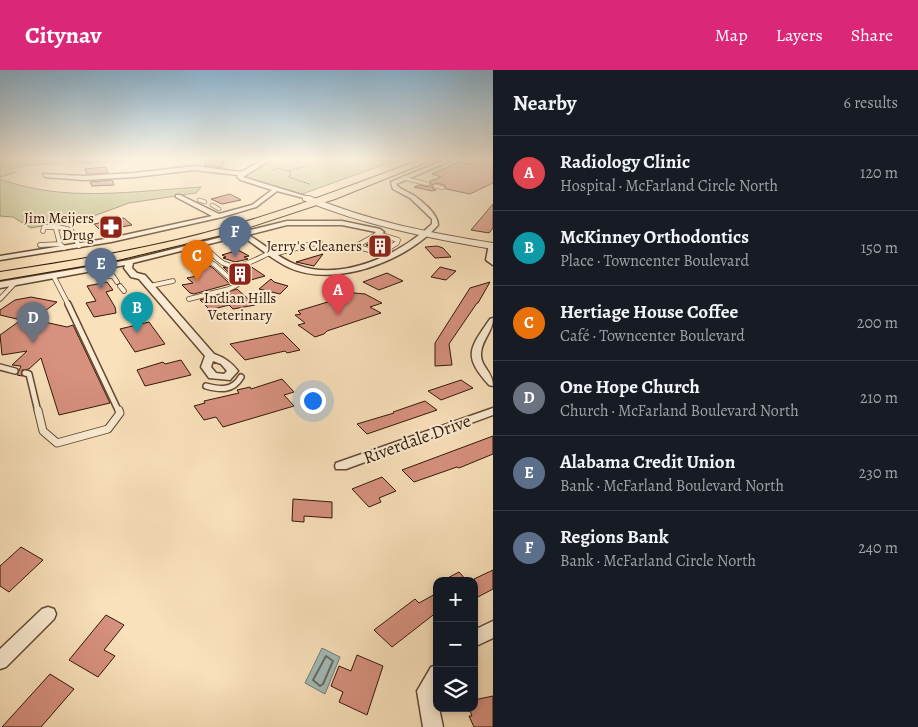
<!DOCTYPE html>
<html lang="en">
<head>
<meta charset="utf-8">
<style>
	body { margin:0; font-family:Alegreya,serif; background:#20242c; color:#f1f3f6 }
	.controls { position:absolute; right:15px; bottom:15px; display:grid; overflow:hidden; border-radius:10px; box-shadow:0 2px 8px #0003 }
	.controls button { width:45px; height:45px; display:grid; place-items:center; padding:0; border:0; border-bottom:1px solid #363941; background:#171b24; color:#f1f3f6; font:25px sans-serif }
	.you { position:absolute; left:312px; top:330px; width:18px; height:18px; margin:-12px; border:4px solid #fff; border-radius:50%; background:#1a73e8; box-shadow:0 0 0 8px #1a73e833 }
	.badge { display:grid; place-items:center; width:32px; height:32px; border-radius:50%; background:#db2777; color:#fff; font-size:16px; font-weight:700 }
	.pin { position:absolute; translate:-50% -41px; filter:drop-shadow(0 1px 2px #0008) }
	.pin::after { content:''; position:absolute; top:26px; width:18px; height:15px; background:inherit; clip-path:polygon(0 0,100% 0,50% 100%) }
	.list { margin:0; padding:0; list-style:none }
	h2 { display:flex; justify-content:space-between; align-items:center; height:65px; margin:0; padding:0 20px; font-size:21px }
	h2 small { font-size:16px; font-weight:400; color:#9ea1a6 }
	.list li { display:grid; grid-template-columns:32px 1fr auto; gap:15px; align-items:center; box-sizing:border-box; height:75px; padding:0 20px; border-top:1px solid #363941 }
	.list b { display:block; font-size:19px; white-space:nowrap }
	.list p { margin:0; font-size:16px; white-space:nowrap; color:#9ea1a6 }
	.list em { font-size:16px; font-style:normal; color:#9ea1a6 }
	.icon { flex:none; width:28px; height:28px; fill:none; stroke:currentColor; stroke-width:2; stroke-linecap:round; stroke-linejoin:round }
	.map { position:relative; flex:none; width:493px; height:657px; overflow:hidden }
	header { display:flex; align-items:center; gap:30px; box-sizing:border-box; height:70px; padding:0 25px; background:#db2777; color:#fff }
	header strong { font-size:24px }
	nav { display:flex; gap:28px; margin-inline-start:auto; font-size:18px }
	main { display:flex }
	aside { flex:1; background:#171b24 }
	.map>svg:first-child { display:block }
	.green { fill:#c3c18c; stroke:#7a6c4a }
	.water { fill:#a1bbb9; stroke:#757a72 }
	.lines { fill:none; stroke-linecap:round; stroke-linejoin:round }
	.shore { stroke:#6a6a60; stroke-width:2 }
	.building { fill:#d7917f; stroke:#321807 }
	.service-far3-casing { stroke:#644a34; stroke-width:4.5 }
	.service-far2-casing { stroke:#644a34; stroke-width:5.5 }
	.service-far1-casing { stroke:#644a34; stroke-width:8 }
	.service-casing { stroke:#644a34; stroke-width:9 }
	.minor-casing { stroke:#644a34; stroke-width:3 }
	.tertiary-casing { stroke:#644a34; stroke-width:2 }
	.trunk-casing { stroke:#321807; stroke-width:2 }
	.path { stroke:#321807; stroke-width:1; stroke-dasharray:2 1; stroke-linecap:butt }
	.service-far3 { stroke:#fbecd3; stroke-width:3 }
	.service-far2 { stroke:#fbecd3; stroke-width:4 }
	.service-far1 { stroke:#fbecd3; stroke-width:5 }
	.service { stroke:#fbecd3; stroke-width:7 }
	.minor { fill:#fbecd3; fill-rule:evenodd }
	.tertiary { fill:#fbecd3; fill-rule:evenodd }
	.trunk { fill:#f9e1bb; fill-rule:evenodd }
	.labels { text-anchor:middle; stroke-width:4; stroke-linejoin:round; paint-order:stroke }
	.far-poi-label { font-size:15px; fill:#321807; stroke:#fbecd3; text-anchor:end }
	.street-label { font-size:18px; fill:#321807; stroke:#fbecd3 }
</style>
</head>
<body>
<header>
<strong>Citynav</strong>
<nav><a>Map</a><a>Layers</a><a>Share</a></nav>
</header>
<main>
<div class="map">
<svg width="493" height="657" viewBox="0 0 493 657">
	<rect width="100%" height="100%" fill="#f9e1bb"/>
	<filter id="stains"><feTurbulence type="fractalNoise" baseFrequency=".004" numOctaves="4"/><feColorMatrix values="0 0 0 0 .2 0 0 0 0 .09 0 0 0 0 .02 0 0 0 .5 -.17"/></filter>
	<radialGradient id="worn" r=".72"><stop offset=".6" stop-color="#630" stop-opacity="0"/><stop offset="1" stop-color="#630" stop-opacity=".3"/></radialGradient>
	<path class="green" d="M0,90H145L32,95L10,99L15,103L0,107Z
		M271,90H397L302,124L246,108L245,105Z
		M0,109C65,133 133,121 201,117L196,123L129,133L91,147L31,158L13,147L0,146Z"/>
	<path class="water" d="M322,578L340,587L325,624L305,613Z"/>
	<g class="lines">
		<path class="shore" d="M326,586L333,591L323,614L320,616L313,610Z"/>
	</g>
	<path class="building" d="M206,90H224L222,98L204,95Z
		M479,90H493V113L470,124L446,119L445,115L436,113L432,115V118L436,120L432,121L414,117L419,115L429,117L431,114L430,111L441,107L432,104L459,92L470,94Z
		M106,97L108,103L87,104L85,99Z
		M112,110L114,115L92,116L90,112Z
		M230,124L241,130L222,134L211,129Z
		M493,134V158L489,163L471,160Z
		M124,148L132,155L101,161L94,154Z
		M383,169L392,172L380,179L366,175L372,172L378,173Z
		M437,176L443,178L451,187L435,188L425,177Z
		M238,180L249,186L244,187L248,189L235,192L223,188L226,187L222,185Z
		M323,184L314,196L296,192Z
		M203,192L213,198L230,214L194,224L190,223L182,215L193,213L187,208L197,206L191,201L201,198L196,194Z
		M250,196L265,206L240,213L223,197L235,200Z
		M440,197L456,201L446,210L431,207Z
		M387,203L403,211L379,220L363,212Z
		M271,209L274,212L288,216L280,224L259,219Z
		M107,212L113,220L106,222L115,237L116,243L94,247L86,233L96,231L87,216Z
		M490,212L478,233H477L449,274L452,295L435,296V273L470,218Z
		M237,219L255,235L233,239L229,235L210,240L200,230Z
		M344,222L365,224L382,233L370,237L381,243L327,261L324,264L315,267L298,255L305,253L295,245L301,244L298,241L344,227Z
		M31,227L57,232L37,247L45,248L40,251L67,257L73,255L110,333L59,345L41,288L29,299L22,300V306L17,305L21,296L12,295L27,281L2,285L0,265L21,250L0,245V240L15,230Z
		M149,252L165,274L135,282L120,259Z
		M283,263L300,280L287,283L285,281L245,290L230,274Z
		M181,290L191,305L145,316L137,300L163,292L165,294Z
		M282,309L294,322L284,325L294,336L223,357L216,347L204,350L194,336L205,333L204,331L239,323L237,320L250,317L251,319Z
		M461,310L473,318L441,330L428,321Z
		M425,331L437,340L367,364L357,354L394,343L393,342Z
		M493,366V384L459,398L457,397L414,412L402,400Z
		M382,407L396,421L379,428L381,432L369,437L352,419Z
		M293,429L332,432V448L304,446V452L292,451Z
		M21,477L43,490L9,522L0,516V496Z
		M493,500V519L474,529V509Z
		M459,502L467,511H442Z
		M437,523V542L392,577L374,560L415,529L419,533Z
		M106,545L124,555L104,580L115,586L98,607L69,590Z
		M357,585L383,596L367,645L339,632L343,622L331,616L339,596L351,601Z
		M50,604L74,619L41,657H2Z
		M493,626V657H474L469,646H472L469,638H474V630Z"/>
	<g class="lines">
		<g class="service-far3-casing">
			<path id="service-far3" d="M403,108L428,114
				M435,116L443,118
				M199,130L205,132
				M212,135L219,139"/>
		</g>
		<g class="service-far2-casing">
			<path id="service-far2" d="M58,157L56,159L60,174L64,178
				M43,161L44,157H58L71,160L79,176
				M40,175L60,174
				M201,175C209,180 215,188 223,193C239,202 257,188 272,182
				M188,179L215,195L237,215L229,219L189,229
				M381,183L397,173L398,170L378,164L358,175L362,178L390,186
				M274,184L320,172
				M106,206H113L117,212
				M54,207L69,236
				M120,216L124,221
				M150,216L173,211
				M0,229L15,213"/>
		</g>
		<g class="service-far1-casing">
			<path id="service-far1" d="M68,234L119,342
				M0,297L15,301
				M25,303L29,304L38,342
				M206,316C220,320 233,321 241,307"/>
		</g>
		<g class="service-casing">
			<path id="service" d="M38,340L43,361L57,373L108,359L120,343L119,340"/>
		</g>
		<g class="minor-casing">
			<path id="minor" d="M263,90H270L243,107L308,127V129L277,121L256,137L222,147L111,172L0,190V186L111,168L212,146L176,127V125H180L219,144L252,135L272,120L241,110L237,107L238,105L194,100L135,107L84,110L45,107L43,104L84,106L135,103L194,96L241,102Z
				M444,90H452L396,114C400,120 407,121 413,125C422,131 438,144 438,155C407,191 335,218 290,198C272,190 258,176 241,166L133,193L132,198L137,203L145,205L214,284C225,288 231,292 238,301L230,310L209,308L201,297L205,286L139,209L131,207L124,198L125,195L0,218V212L129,190L287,151H342L380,159L384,162L378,166L374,164L376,162L342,155H287L248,165C265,174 279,189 297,195C342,212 399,185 432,154V149L410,128L393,119L391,112ZM213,291L221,294L227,301L224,304L216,303L211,297Z
				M489,174H493V195L486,190Z
				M493,248C493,262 482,269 481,283C480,297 493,301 493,316L489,315C463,286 469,279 490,249Z
				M493,338V345L346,399H336L335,396L336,393Z
				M48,537L54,539L56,544L54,549L6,597L0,599V579L42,539Z
				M493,551V568L474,577V560Z
				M437,595V638H439L443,657H423L417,621L431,597Z"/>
		</g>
		<g class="tertiary-casing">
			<path id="tertiary" d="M303,126H309C368,151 430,163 493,173V179C428,168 364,155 303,130Z"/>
		</g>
		<g class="trunk-casing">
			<path id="trunk" d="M420,90H432L335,129L238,161L118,190L0,210V202C77,190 155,178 230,156C295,138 357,113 420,90Z"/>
		</g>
		<path class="path" d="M273,100L278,98L288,101L306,96
			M288,101L291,103L289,107L309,114"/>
		<use href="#service-far3" class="service-far3"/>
		<use href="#service-far2" class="service-far2"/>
		<use href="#service-far1" class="service-far1"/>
		<use href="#service" class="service"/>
		<use href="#minor" class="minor"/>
		<use href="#tertiary" class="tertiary"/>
		<use href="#trunk" class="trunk"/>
	</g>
	<linearGradient id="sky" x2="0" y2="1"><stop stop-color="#8bb7d5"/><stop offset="0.49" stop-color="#fcf2e0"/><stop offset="1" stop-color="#fcf2e0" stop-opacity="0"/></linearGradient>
	<rect width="493" height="182" fill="url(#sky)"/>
	<defs>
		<g id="pharmacy-square" transform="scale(1.25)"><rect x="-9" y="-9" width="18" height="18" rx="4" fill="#8f2418" stroke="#fbecd3"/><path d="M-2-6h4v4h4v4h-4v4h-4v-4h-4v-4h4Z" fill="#fff"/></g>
		<g id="building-square" transform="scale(1.25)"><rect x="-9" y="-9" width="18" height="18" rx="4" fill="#8f2418" stroke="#fbecd3"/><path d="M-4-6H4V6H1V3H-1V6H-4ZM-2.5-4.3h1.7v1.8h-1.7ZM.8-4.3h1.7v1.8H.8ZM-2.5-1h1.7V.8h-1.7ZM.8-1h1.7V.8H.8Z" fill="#fff"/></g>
	</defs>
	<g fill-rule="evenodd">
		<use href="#pharmacy-square" x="111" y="157"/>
		<use href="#building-square" x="380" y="176"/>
		<use href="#building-square" x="240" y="204"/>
	</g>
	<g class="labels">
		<g class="far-poi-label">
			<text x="94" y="153">Jim Meijers<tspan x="94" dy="17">Drug</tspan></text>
			<text x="362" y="181">Jerry's Cleaners</text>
			<text x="240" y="233" text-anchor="middle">Indian Hills<tspan x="240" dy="17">Veterinary</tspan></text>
		</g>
		<g class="street-label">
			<text transform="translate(417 369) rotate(-20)" y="6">Riverdale Drive</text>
		</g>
	</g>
	<rect width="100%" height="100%" filter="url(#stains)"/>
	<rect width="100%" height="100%" fill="url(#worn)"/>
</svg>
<div class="controls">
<button>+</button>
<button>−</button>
<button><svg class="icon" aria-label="layers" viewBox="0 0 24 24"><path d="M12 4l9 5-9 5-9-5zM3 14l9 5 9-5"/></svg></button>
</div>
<div class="you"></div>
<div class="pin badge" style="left:338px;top:245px;background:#e0444e">A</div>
<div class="pin badge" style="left:137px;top:263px;background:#0f9aa8">B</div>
<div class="pin badge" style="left:197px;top:211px;background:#e8710a">C</div>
<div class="pin badge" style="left:33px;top:273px;background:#6b7280">D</div>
<div class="pin badge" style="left:101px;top:219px;background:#5c6f8a">E</div>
<div class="pin badge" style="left:235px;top:187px;background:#5c6f8a">F</div>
</div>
<aside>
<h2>Nearby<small>6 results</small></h2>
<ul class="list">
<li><span class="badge" style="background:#e0444e">A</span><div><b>Radiology Clinic</b><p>Hospital · McFarland Circle North</p></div><em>120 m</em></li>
<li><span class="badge" style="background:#0f9aa8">B</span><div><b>McKinney Orthodontics</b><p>Place · Towncenter Boulevard</p></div><em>150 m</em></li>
<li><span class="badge" style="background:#e8710a">C</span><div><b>Hertiage House Coffee</b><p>Café · Towncenter Boulevard</p></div><em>200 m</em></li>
<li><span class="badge" style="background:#6b7280">D</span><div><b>One Hope Church</b><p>Church · McFarland Boulevard North</p></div><em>210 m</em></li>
<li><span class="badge" style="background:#5c6f8a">E</span><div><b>Alabama Credit Union</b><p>Bank · McFarland Boulevard North</p></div><em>230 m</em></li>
<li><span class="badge" style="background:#5c6f8a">F</span><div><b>Regions Bank</b><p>Bank · McFarland Circle North</p></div><em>240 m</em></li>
</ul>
</aside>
</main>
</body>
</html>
